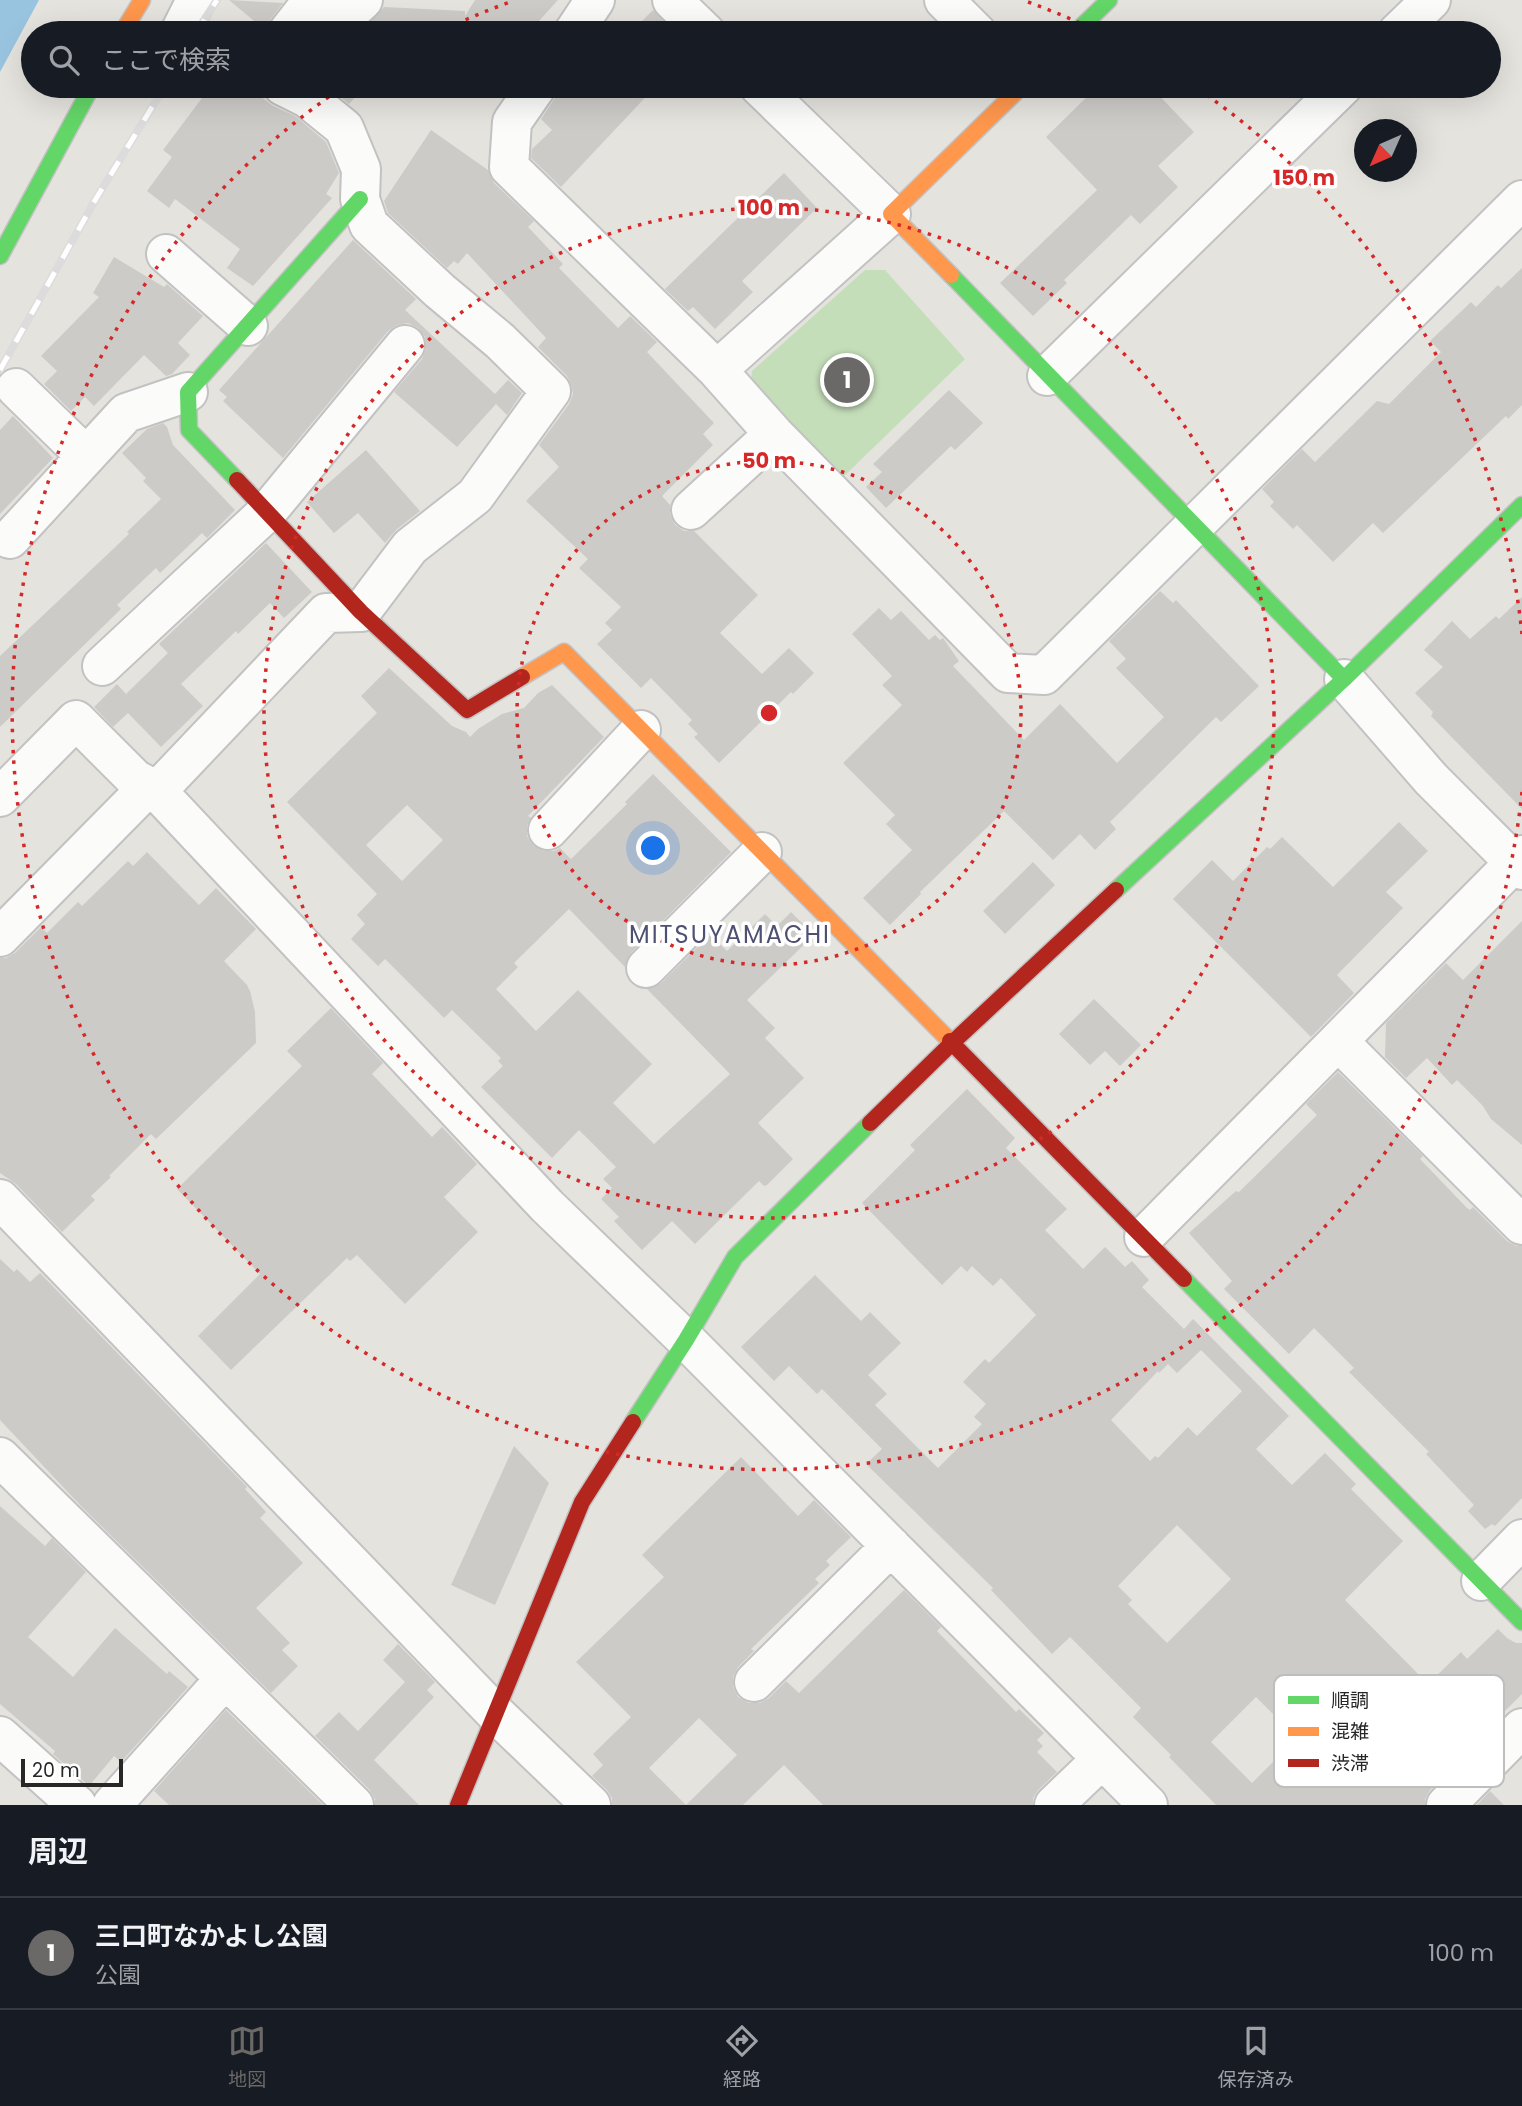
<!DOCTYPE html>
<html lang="ja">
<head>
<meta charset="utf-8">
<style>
	body { margin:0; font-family:Poppins,"Noto Sans JP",sans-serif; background:#242831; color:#f1f3f6 }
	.compass { position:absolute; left:1354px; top:119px; width:63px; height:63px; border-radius:50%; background:#171b24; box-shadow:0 7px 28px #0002; rotate:225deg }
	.scale { position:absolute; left:21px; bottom:18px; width:102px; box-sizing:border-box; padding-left:7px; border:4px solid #272727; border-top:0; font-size:19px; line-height:24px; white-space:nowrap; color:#272727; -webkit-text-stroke:5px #fff; paint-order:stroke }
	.you { position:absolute; left:654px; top:849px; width:24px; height:24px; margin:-18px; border:5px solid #fff; border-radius:50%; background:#1a73e8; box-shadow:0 0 0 10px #1a73e833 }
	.badge { display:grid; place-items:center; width:46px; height:46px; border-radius:50%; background:#6a6967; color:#fff; font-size:23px; font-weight:700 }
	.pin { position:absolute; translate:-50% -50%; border:4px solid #fff; box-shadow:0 2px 7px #0006 }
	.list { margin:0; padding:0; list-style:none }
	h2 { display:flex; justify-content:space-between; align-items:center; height:91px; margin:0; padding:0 28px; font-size:30px }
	h2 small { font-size:23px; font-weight:400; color:#9ea1a6 }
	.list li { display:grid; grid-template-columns:46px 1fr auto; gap:21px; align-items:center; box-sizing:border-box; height:112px; padding:0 28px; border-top:2px solid #363941 }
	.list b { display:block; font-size:26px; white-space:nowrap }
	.list p { margin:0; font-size:23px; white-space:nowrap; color:#9ea1a6 }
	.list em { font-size:23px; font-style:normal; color:#9ea1a6 }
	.icon { flex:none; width:38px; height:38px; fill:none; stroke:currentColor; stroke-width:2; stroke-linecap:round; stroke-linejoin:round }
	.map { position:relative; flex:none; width:1522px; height:1805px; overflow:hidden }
	.search { position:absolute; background:#171b24; box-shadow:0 7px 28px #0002; left:21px; right:21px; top:21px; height:77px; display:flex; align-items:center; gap:18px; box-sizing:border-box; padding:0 24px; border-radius:38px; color:#9ea1a6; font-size:26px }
	.sheet { height:203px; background:#171b24 }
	nav { display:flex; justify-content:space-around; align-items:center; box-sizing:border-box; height:98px; border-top:2px solid #363941; background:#171b24; font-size:19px; color:#9ea1a6 }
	nav a { display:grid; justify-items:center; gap:4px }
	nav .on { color:#6a6967 }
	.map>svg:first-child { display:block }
	.green { fill:#c5deba }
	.water { fill:#99c4df }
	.building { fill:#cccbc7; fill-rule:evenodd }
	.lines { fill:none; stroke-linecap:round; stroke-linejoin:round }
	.street-casing { stroke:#c3c2c3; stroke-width:42 }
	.fast-casing { stroke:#c3c2c3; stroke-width:19 }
	.slow-casing { stroke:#c3c2c3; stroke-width:19 }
	.jam-casing { stroke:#c3c2c3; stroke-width:19 }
	.street { stroke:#fbfbfa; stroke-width:38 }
	.fast { stroke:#63d668; stroke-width:16 }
	.slow { stroke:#ff974d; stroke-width:16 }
	.jam { stroke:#b3261e; stroke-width:16 }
	.rail-casing { stroke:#dcdcdd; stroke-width:8 }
	.rail { stroke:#fff; stroke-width:5; stroke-dasharray:16; stroke-linecap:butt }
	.ring { fill:none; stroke:#d62828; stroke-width:3.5; stroke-dasharray:3.5 7 }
	.labels { text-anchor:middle; stroke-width:7; stroke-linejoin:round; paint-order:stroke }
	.quarter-label { font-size:24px; letter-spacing:2px; fill:#4e5072; stroke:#fff }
	.key { fill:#fff; stroke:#bebebe; stroke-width:2 }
	.key-label { font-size:19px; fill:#272727 }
	.centre { fill:#d62828; stroke:#fff; stroke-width:3.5 }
	.ring-label { font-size:21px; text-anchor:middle; font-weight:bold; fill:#d62828; stroke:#fff; stroke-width:7; stroke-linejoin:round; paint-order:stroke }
</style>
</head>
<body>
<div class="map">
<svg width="1522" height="1805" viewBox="0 0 1522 1805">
	<rect width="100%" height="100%" fill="#e5e3de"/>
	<path class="green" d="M865,270H885L965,359L840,480L750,390L752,371Z"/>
	<path class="water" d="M0,0H39L0,72Z"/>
	<path class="building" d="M229,0L283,3L270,20L265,30Z
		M475,0H558L528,33H355L365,28L384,7L465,11V16Z
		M653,10L675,33H630Z
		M211,86H247L273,106L295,116L326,142L339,173L326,194L332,198L253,286L227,268L240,249L175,199L169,208L147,191L172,157L163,150Z
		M327,86H365L349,104Z
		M563,86H656L561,187L531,158L532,149L552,130L541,119Z
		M1098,86H1150L1194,132L1158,166L1178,187L1140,224L1131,215L1064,280L1067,283L1033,316L1000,283L1097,190L1046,137Z
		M431,130L488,170L494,183L534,221L528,227L563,264L559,268L618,328L630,316L657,342L647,352L714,423L703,434L713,445L662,496L670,505V515L675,525L684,531H694L758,595L720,633L762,674L789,648L814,673L793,694L791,692L719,763L694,737L698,734L688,724L692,720L651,678L641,688L597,644L612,630L605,623L621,607L579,568L588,559L526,501L559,467L539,445L569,404L573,394L571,384L567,376L538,347L546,338L467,253L458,264L454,261L447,268L388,213L384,201Z
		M784,173L817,208L742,281L753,292L715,329L693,307L688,311L665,289Z
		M353,240L416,299L405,310L495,394L508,380L522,393L507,415L496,404L457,447L394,392L422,359L426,349L425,337L418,328L408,323L397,325L388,331L283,458L223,401L227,397L219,390Z
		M114,257L164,287L167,284L203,316L178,343L190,355L172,374L166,376L144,355L94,406L85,397L71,411L44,384L57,371L41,356L99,297L93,293Z
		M1522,268V405L1508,419L1506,416L1383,533L1373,523L1333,562L1297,525L1293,529L1270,506L1274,502L1262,489L1302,449L1315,462L1377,401L1389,404L1441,352L1430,341L1471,302L1476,307L1498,285L1501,288Z
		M949,390L983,423L955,450L951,446L886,508L866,487L882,472L873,464Z
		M13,416L53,458L0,514V430Z
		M163,423L167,427L173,445L235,510L207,538L202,533L160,573L156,568L117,605L121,609L0,727V656L129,534L127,532L161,499L143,481L146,478L122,453L147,429Z
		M366,450L420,511L396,530L385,543L358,513L334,533L307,502Z
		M266,543L312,592L284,618L270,603L238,634L236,631L181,684L203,706L161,747L128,713L113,727L94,707L117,684L126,694L168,653L159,644Z
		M1160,591L1173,603L1176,600L1259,686L1221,722L1216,717L1110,822L1116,829L1095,850L1080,834L1053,860L1004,811L920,892L921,894L890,925L863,898L912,850L886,824L895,815L843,763L902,705L882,685L892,676L852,634L879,608L891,620L901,611L929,640L935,635L940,640L943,638L959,661L953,666L1024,740L1060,704L1117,763L1164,717L1116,668L1126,659L1109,641Z
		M1522,597V809L1431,716L1433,712L1415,693L1443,667L1424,650L1452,621L1470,639L1496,616L1499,619Z
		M389,668L452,726L466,732L470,737L478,729L502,714L524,708L538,693L552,685L604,737L528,816L531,818L527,826V836L534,846L544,851H554L560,848L571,859L627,804L625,802L653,774L731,852L631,953L625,967L569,909L514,963L518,967L496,989L536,1031L578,990L652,1064L613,1103L654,1144L730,1074L647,989L661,983L710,935L727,951L765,914L777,926L791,912L814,935L747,1000L775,1028L765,1038L804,1078L758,1123L793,1159L767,1185L764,1186L759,1181L695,1244L672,1221L642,1250L614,1221L619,1217L601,1199L612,1188L603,1179L616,1167L579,1130L552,1158L481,1087L503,1066L498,1061L501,1058L452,1010L444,1018L385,959L378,966L351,939L365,924L357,915L377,894L287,802L377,713L361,696ZM407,805L443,840L402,881L366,845Z
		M1399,822L1428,851L1386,892L1403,908L1337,975L1354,993L1311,1037L1173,899L1212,860L1233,881L1267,847L1270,849L1282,837L1333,887Z
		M147,852L199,905L216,888L256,929L224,961L247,985L250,991L255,1012L256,1043L156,1139L151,1134L109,1176L111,1177L91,1196L95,1200L62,1232L16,1184L0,1173V958H6L15,953L41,927L47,933L78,902L82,906L128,861L133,866Z
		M1033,862L1055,885L1005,934L983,911Z
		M1522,921V1145L1491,1119L1483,1106L1457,1080L1452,1085L1427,1058L1406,1078L1385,1057L1386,1023L1446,963L1463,980Z
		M1094,999L1141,1045L1120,1066L1105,1051L1090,1065L1059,1034Z
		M331,1008L383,1063L372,1074L432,1137L442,1127L477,1164L444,1197L478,1232L405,1304L357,1255L350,1261L347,1258L231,1370L198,1336L260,1274L177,1189L302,1066L287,1051Z
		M1338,1072L1423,1156L1420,1159L1467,1208L1470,1210L1473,1207L1507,1241L1516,1246H1522V1498L1495,1526L1492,1524L1485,1529L1468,1511L1474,1505L1426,1454L1429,1452L1349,1372L1354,1368L1314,1328L1289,1354L1224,1289L1232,1281L1189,1233L1236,1191L1239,1192L1317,1115L1306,1104Z
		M967,1089L1015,1138L1006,1148L1067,1209L1045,1230L1083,1269L1105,1247L1125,1267L1132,1261L1149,1280L1142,1287L1184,1329L1193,1319L1289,1416L1256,1449L1292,1485L1325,1453L1356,1484L1351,1489L1403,1541L1345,1600L1428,1684L1461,1652L1467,1659L1498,1629L1507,1638L1516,1643H1522V1694L1498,1718L1494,1715L1454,1755L1459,1760L1430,1790L1425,1799V1805H1216L1169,1757L1171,1755L1133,1717L1141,1708L1070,1637L1052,1654L991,1590L993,1588L866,1464L882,1449L822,1389L817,1394L789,1366L774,1381L741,1347L815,1275L861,1321L870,1312L901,1343L868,1375L887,1394L875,1405L938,1468L982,1424L974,1417L986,1404L963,1382L985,1359L989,1363L1036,1315L1001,1278L993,1286L972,1266L967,1272L961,1266L942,1285L862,1203L915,1150L910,1145ZM1201,1350L1242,1391L1197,1436L1188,1427L1158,1458L1155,1456L1150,1461L1111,1420L1158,1371L1159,1373L1168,1364L1177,1373ZM1177,1525L1231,1579L1167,1643L1128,1604L1132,1600L1118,1586ZM1256,1697L1297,1738L1252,1783L1211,1742Z
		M0,1259L14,1272L17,1269L30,1282L40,1273L247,1487L245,1489L266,1512L260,1518L303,1563L256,1608L290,1643L282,1650L298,1666L271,1693L81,1506L0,1420Z
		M514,1446L549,1483L495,1605L451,1585Z
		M741,1457L798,1516L814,1500L851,1537L826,1561L830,1565L815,1579L819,1583L751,1649L754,1651L738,1667L733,1677V1687L738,1697L749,1703H760L769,1698L786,1681L799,1693L904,1590L941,1627L937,1631L1016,1712L1019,1709L1044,1733L1037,1740L1043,1746L1037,1752L1057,1772L1038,1790L1033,1798V1805H823L784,1765L743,1805H686L737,1755L699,1718L649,1768L686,1805H612V1798L607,1790L592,1776L603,1765L593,1754L631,1717L576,1662L664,1577L642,1555Z
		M0,1506L45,1546L52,1538L86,1572L28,1637L73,1677L115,1628L167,1674L169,1671L188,1687L121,1762L114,1756L89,1786L53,1754L55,1751L0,1704Z
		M398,1644L435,1682L427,1690L434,1697L374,1760L419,1805H375V1799L369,1789L315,1736L339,1712L358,1731L405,1682L383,1660Z
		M226,1710L323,1805H169L154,1791Z
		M1490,1791L1504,1805H1477Z"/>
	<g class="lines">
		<g class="street-casing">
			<path id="street" d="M672,0L706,33
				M944,0L977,33
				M185,33L181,30L196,0
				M287,33L312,1L350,12L363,0
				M573,33L595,0
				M1397,33L1431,0
				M537,86L512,122L509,167L717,370L774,434L1008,673L1044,675L1522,200
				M166,254L248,326
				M717,370L891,214L759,86
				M1047,376L1343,86
				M16,388L86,456
				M691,510L774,434
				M10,539L126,413L188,392
				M102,666L267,512L405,345
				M1344,679L1431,779L1522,870
				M157,791L326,613L361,612L410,547L475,496L551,391L500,341L440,291L369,225L360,199L361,169L344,128L307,98L283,86
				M0,797L76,720L135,779L157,791L547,1206L686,1340L1148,1805
				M548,830L641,730
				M1522,855L1338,1041L1522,1225
				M0,937L148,787
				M646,968L762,852
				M0,1199L495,1713L591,1805
				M1144,1237L1338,1041
				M0,1457L354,1805
				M1481,1581L1522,1539
				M754,1682L891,1546
				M0,1736L77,1805
				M112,1805L225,1679
				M1054,1805L1102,1759
				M1446,1805L1522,1728"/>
		</g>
		<g class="fast-casing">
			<path id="fast" d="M1075,33L1109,0
				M0,256L92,86
				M951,275L1344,679
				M237,480L189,430L188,392L360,199
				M1116,890L1344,679L1522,505
				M1184,1279L1522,1622
				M633,1422L686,1340L735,1257L870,1123"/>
		</g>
		<g class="slow-casing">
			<path id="slow" d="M122,33L142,0
				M951,275L891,214L1022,86
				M522,677L564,652L950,1041"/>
		</g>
		<g class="jam-casing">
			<path id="jam" d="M237,480L361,612L467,710L522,677
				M950,1041L1184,1279
				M870,1123L952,1043L1116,890
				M458,1805L582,1502L633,1422"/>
		</g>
		<use href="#street" class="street"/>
		<use href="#fast" class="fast"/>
		<use href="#slow" class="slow"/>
		<use href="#jam" class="jam"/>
		<g class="rail-casing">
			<path id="rail" d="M196,33L217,0
				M0,370L94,202L165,86"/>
		</g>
		<use href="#rail" class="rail"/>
	</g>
	<g class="ring">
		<circle cx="769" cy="713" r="252"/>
		<circle cx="769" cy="713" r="505"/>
		<path d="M1522 792A757 757 0 1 1 340 89M437 33A757 757 0 0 1 510 2M1028 2A757 757 0 0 1 1101 33M1198 89A757 757 0 0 1 1522 634"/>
	</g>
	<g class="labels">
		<g class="quarter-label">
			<text x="730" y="943">MITSUYAMACHI</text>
		</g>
	</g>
	<rect x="1274" y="1675" width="230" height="112" rx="10" class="key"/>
	<rect x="1288" y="1696" width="31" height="8" fill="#63d668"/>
	<rect x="1288" y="1727" width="31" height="9" fill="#ff974d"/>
	<rect x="1288" y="1759" width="31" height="8" fill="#b3261e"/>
	<g class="key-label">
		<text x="1331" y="1707">順調</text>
		<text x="1331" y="1738">混雑</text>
		<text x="1331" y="1770">渋滞</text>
	</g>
	<circle cx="769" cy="713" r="10" class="centre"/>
	<g class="ring-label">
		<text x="1304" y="185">150 m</text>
		<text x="769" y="215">100 m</text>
		<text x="769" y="468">50 m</text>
	</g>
</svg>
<svg class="compass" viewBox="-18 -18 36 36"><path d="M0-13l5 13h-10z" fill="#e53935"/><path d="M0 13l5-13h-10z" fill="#9ea1a6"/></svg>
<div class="scale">20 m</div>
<div class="you"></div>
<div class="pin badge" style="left:847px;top:380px">1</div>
<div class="search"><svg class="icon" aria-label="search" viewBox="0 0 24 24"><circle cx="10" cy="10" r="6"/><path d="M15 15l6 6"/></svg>ここで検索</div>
</div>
<section class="sheet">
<h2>周辺<small></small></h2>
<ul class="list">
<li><span class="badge">1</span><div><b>三口町なかよし公園</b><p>公園</p></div><em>100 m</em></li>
</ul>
</section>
<nav>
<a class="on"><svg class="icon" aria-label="map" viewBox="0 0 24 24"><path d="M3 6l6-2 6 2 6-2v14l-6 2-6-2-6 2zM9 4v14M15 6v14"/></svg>地図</a>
<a><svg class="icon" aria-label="directions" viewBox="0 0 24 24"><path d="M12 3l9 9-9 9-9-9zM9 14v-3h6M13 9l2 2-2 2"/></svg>経路</a>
<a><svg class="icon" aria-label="saved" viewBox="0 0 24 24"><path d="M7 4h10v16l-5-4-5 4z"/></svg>保存済み</a>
</nav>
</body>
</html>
